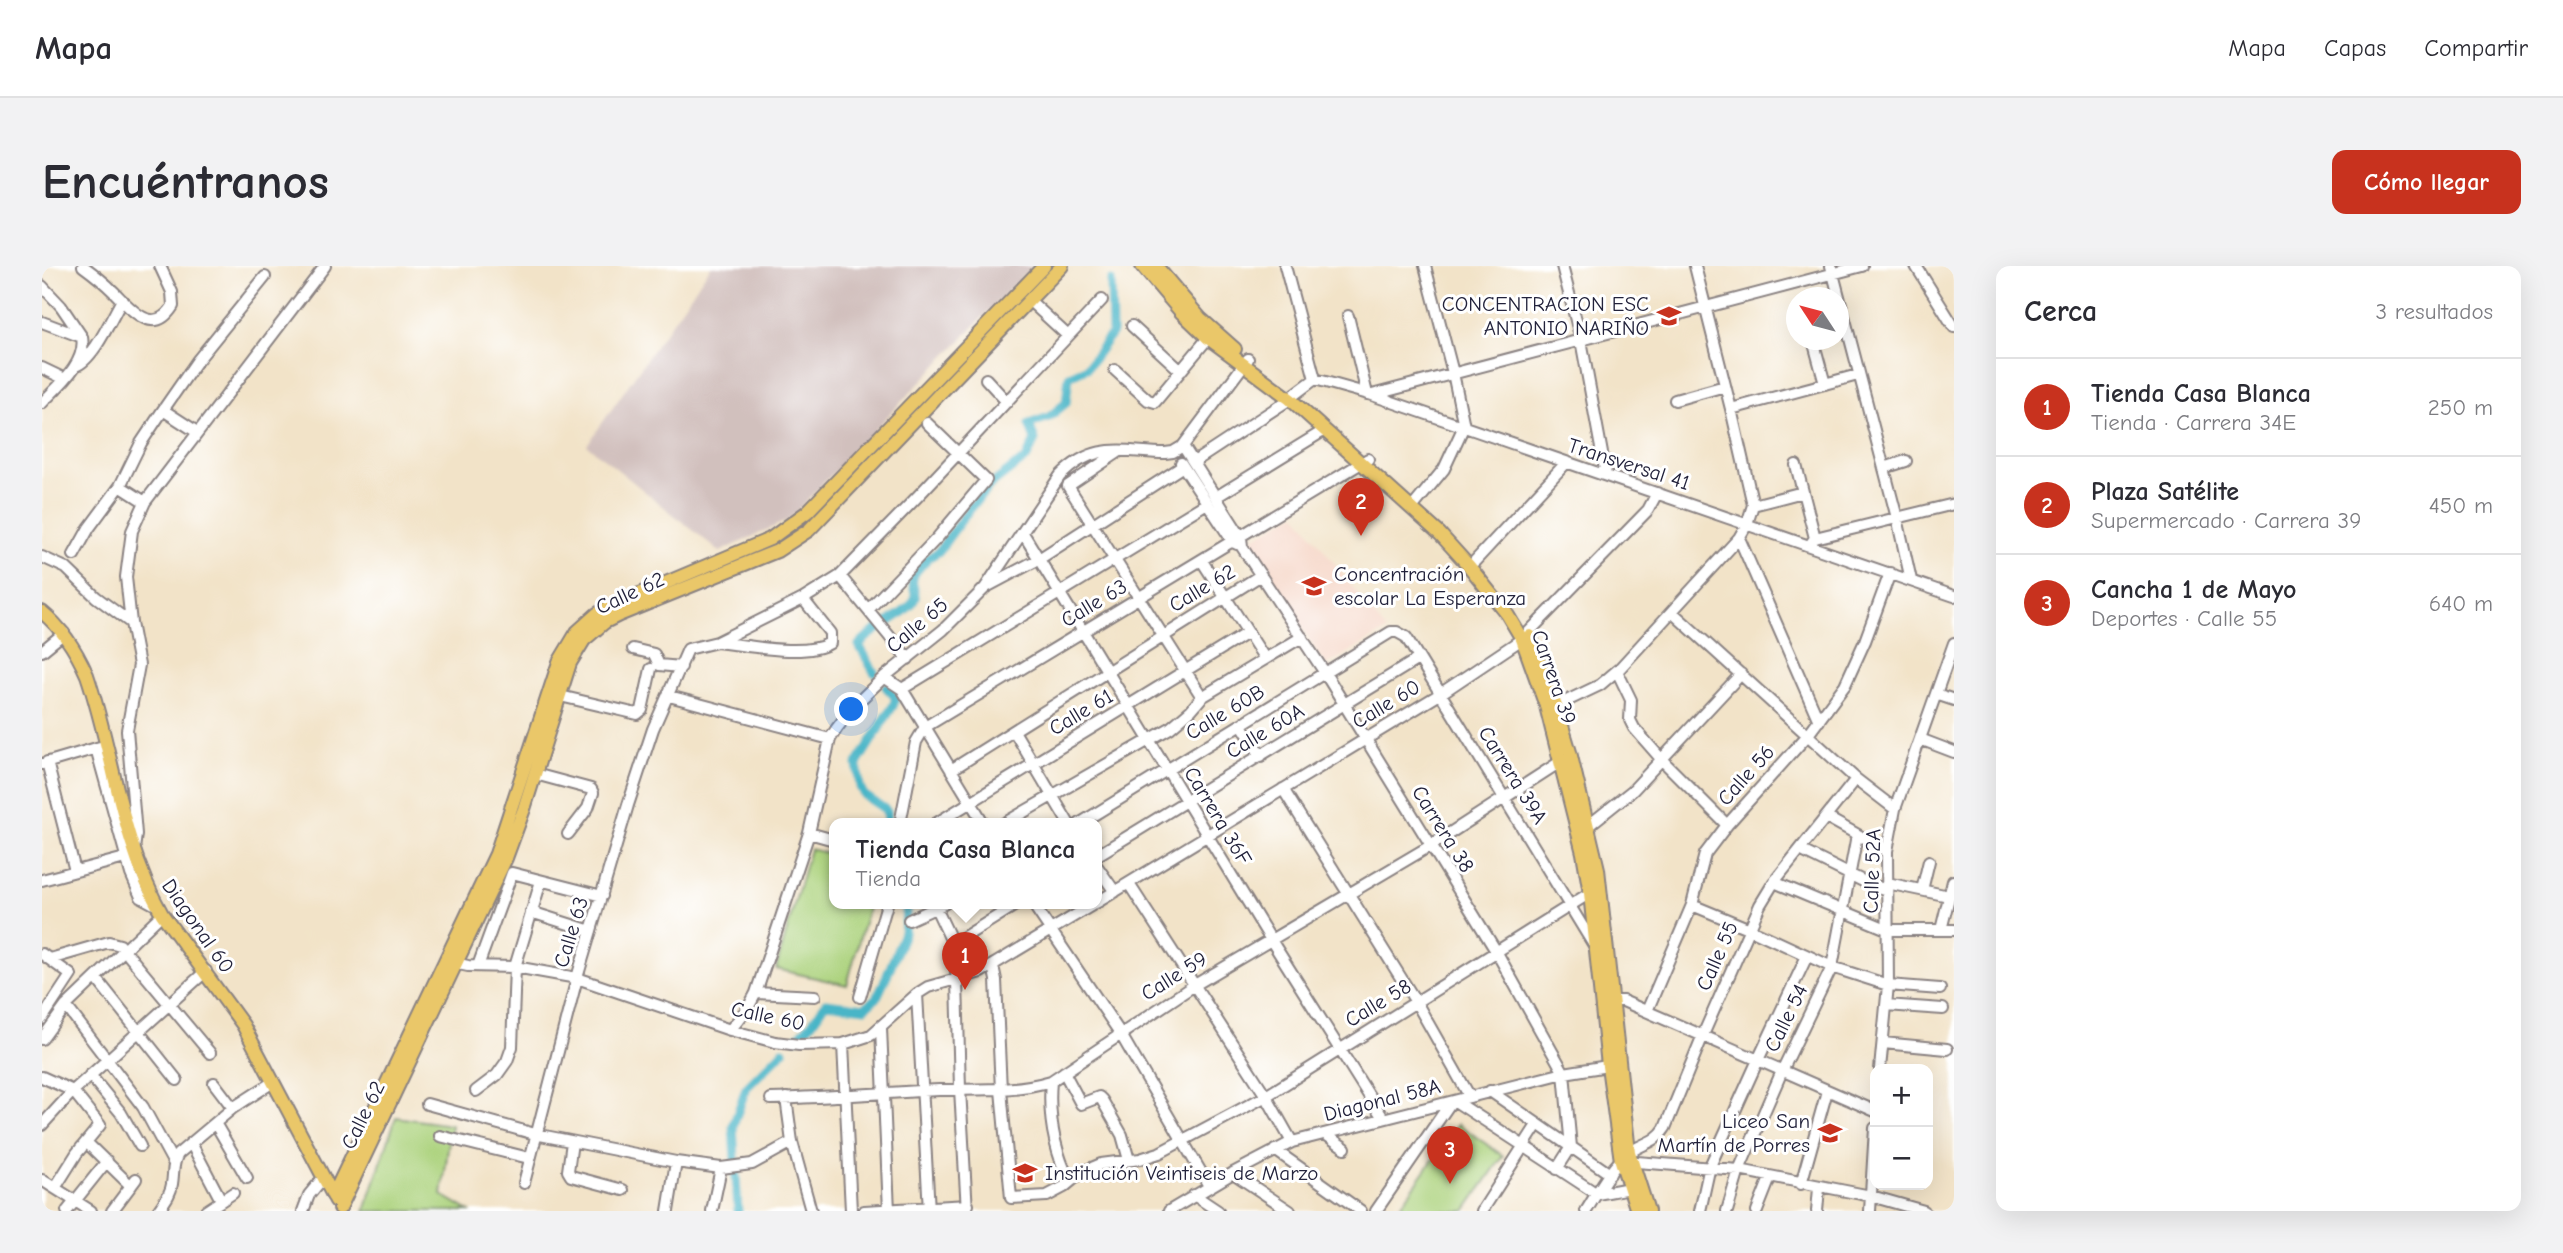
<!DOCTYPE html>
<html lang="es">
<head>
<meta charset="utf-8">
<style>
	body { margin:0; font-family:"Comic Neue",sans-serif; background:#f2f2f3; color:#2b2b33 }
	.controls { position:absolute; right:21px; bottom:21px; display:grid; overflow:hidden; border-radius:14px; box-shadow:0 7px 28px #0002 }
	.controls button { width:63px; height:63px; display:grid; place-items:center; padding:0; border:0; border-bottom:2px solid #e1e1e2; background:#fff; color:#2b2b33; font:35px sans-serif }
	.compass { position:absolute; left:1744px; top:21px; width:63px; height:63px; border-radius:50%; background:#fff; box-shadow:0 7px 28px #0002; rotate:306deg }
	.you { position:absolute; left:810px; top:444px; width:24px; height:24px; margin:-18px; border:5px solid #fff; border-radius:50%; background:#1a73e8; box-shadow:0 0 0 10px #1a73e833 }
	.badge { display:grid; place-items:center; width:46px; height:46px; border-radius:50%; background:#c8321e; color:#fff; font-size:23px; font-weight:700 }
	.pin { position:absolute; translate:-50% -58px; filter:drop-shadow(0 2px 4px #0008) }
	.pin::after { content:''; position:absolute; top:37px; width:24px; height:21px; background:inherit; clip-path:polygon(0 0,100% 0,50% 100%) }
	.popup { position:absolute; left:787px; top:552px; width:273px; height:91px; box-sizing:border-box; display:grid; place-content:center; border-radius:14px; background:#fff; filter:drop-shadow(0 2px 5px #0005); font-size:23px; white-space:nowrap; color:#7c7c81 }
	.popup b { font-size:26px; color:#2b2b33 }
	.popup::after { content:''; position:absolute; left:50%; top:100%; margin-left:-14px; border:14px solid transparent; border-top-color:#fff }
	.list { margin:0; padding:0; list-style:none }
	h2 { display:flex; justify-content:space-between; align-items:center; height:91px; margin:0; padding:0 28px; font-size:30px }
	h2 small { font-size:23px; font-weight:400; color:#7c7c81 }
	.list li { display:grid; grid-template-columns:46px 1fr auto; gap:21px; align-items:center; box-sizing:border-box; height:98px; padding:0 28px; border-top:2px solid #e1e1e2 }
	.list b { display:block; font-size:26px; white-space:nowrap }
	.list p { margin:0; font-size:23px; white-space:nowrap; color:#7c7c81 }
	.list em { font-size:23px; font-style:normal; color:#7c7c81 }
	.map { position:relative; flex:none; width:1912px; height:945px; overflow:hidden; border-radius:14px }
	header { display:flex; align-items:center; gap:42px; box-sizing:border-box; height:98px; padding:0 35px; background:#fff; border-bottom:2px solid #e1e1e2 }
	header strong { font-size:33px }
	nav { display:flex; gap:38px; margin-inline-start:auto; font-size:24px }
	.intro { display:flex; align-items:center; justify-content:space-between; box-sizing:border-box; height:168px; padding:0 42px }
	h1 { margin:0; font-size:49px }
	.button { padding:18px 32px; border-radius:14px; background:#c8321e; color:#fff; font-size:24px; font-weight:700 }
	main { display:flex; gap:42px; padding:0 42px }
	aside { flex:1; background:#fff; border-radius:14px; box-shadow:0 7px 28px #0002 }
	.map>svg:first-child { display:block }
	.built { fill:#f5d3c2 }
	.industrial { fill:#d1c0bd }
	.green { fill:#abd27c; stroke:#667a5c; stroke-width:2 }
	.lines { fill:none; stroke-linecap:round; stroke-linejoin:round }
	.canal { stroke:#4ab5c7; stroke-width:9 }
	.minor-casing { stroke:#8a8282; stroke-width:14 }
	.major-casing { stroke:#8a8282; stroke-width:16 }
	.minor { stroke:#fff; stroke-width:10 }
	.major { stroke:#eac769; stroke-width:12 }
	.labels { text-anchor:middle; stroke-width:6; stroke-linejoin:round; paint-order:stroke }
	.poi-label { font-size:21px; fill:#22223b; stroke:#fff; text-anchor:end }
	.street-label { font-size:21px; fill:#22223b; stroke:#fff }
</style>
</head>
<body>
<header>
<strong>Mapa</strong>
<nav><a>Mapa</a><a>Capas</a><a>Compartir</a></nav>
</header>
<div class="intro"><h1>Encuéntranos</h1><a class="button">Cómo llegar</a></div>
<main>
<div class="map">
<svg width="1912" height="945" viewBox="0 0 1912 945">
	<rect width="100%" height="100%" fill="#fff"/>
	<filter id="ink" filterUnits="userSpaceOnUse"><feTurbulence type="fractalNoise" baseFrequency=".0143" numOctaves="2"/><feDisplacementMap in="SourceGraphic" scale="14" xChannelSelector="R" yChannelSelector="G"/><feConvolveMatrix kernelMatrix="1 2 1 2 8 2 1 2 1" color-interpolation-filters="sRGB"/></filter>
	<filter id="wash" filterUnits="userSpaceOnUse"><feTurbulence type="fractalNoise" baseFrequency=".00686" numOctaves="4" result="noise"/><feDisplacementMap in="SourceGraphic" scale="28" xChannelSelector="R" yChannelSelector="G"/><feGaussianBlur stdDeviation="1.57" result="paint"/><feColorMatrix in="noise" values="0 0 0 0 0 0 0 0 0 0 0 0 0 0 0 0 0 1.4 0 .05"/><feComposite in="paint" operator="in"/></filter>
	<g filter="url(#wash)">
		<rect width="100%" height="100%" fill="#f2e3c8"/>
		<path class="built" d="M1254,247L1344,365L1283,400L1208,274Z"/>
		<path class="industrial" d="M669,0H990L746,254L678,286L545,179Z"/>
		<path class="green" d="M768,583L792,589V638H827L805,719L734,703Z
			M354,851L409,859L400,929L427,945H323Z
			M1416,858L1461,890L1423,945H1355Z"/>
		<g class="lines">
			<path class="canal" d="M832,406L817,379C830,362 868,348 873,332C874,324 869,318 870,310L886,292L896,286L929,241L949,219L973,200L984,193L993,174L987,158L1007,151L1024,137L1027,110L1045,102L1070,67L1069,15
				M844,421L854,432L851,440L815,498L818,521L822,529L844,544L845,558
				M755,772L769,758L784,737L823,742L835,731L844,712L862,667L865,638
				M696,945L691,860L704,822L741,785"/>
		</g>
	</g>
	<g filter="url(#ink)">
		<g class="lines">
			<g class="minor-casing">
				<path id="minor" d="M41,0C52,8 63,17 72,26C88,42 111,72 131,40L130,26L118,0
					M1243,0L1273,113
					M1520,0L1539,74L1564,209
					M1789,0L1855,252L1869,314
					M1874,0L1912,61
					M0,20L19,40L40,71C45,97 16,120 0,137
					M988,35L1026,70
					M1306,50L1325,128
					M0,56L40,71
					M1090,60L1139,105
					M1771,74L1783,118
					M33,100C51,95 70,51 80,34
					M0,102L23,113
					M1073,104L1106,134L1113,136L1166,72
					M944,113L965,136
					M1253,128L1273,113L1330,129L1912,330
					M1330,129L1820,0
					M1633,134L1683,120
					M1689,143L1816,109
					M121,144L155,166
					M1141,180L1199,271L1200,281L1283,407L1454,685L1522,807L1529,881L1515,903
					M1078,185L1026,220L1160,431
					M1152,196L1248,133
					M1139,197L1191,276L1195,278
					M1754,199L1773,272
					M1842,202L1864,195
					M78,220L103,236
					M1174,231L1283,164
					M1711,239L1761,226
					M1370,242L1402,203L1422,160L1411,107L1383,0
					M981,267L1229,674L1341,852
					M1697,272L1777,455
					M1768,279L1773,272L1912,238
					M32,289L47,262L78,220L99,177L121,144L155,95L223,11
					M0,291L24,302L54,331L89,357
					M1160,295L1223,393
					M1433,295L1524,197
					M798,310L866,393
					M946,320L997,293L1141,200
					M827,343L896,271L944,214L885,157
					M1630,346L1814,513L1853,543
					M675,376C704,379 763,392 788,377V367L761,333
					M591,383L612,388L617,399L639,401
					M0,385L22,367
					M1575,405L1589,434L1588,454L1592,462L1620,494L1685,559
					M842,411L860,423L942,558
					M860,423L1165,237
					M1894,428L1912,434
					M518,430L595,448L600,444L609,403
					M627,430L788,473
					M1514,440L1558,419L1578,402L1697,272L1705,258L1711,239L1689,143L1653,0
					M1200,459L1219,490
					M972,465L1027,558
					M1878,473L1912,486
					M54,482L89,608L99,631L114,639
					M5,496L33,605
					M0,498L58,481
					M909,504L1219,309
					M493,508L549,523L551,527L546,542L526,568
					M1241,523L1374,736L1428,831
					M1784,551L1845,585
					M858,558L874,476L883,461L1326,193
					M893,558L1205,367
					M961,558L1128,462L1149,444L1160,431L1260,371
					M1037,558L1349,366H1355L1364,371L1553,681
					M1546,560L1591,524L1699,408
					M767,567L792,574
					M92,584L94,568L85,464L97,399L89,357L84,311L90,265L103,236L283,0
					M1758,584L1827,618L1845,624
					M1054,590L1376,393
					M1054,599L1073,626
					M0,614L83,592
					M1732,616L1847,664H1912
					M1845,617L1907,630
					M1087,618L1224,830L1250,876
					M1880,624L1887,595
					M1054,637L1398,428L1480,373L1606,244L1615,227
					M892,638L911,678L915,714L918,823L925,945
					M991,638L1078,767L1167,920
					M1650,639L1708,663L1790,701L1846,719L1898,723
					M489,646L549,665
					M867,654L902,638
					M1899,664L1911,615
					M911,678L975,638
					M0,688L29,709L0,753
					M8,693L67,676L78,679L168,787
					M407,696L426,700L473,701L535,712L688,764L733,776L757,779L801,778L829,769L875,728L886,721L939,706L1052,638
					M436,700L470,607L560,630
					M951,700L954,714L959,824L969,932L1005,930L1022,921L1040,906L1059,898L1098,893L1117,887L1224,830L1548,627
					M54,712L135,814
					M714,727L773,730
					M875,728L887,945
					M818,731L845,638
					M1565,735H1581L1833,845
					M1844,739L1901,743
					M24,740L101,841L131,896
					M1605,745L1650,639L1663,588L1685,559L1765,470L1803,419L1823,375L1848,307
					M839,762L847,945
					M688,764L706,742L714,727L767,567L788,473L795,462L812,440L842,411L901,364L943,322L1018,210C1053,175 1079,186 1123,187L1131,186L1141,180L1206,93
					M0,773L24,740L120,648
					M1841,777L1905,783
					M801,778L809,945
					M1838,803L1846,719L1845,585L1853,543L1912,377
					M1022,806L1039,838L1057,831L1060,834L1080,869L1087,894
					M48,809L79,847L98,880
					M0,811L31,825L58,859L35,887L13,922
					M1009,815C1006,850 1012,884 1028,916
					M172,817L191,842
					M434,825L455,809L465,795L470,781L473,701L499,615
					M1448,825L1568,908
					M744,832L750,876L769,945
					M729,833C785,831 841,827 897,824C935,823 972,826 1009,815L1151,720L1388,580L1518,496
					M1413,835L1555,928
					M385,838L493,868L634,896L679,902L710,898L750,876
					M173,857L205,912
					M0,859L31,825L164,705
					M1283,868L1303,882
					M398,870L487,892
					M44,876L89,920
					M530,876L526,905L529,910L581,924
					M149,877L179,934
					M1233,884L1319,945
					M1582,895L1697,904L1829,930L1882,945
					M1191,907L1248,945
					M0,914L49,945
					M482,917L535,712L586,539L611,463L646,383L675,376L761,333L798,310L876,230L1060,34
					M1759,918L1785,825
					M1555,928L1588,922
					M1152,929L1176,945
					M25,945L65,895
					M70,945L94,913
					M116,945C122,936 129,928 130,918C132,906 130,898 136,888L191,842L231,816
					M164,945L191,927
					M261,945L267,929L281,912
					M626,945L634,896
					M670,945L679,902
					M822,945L926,939
					M1127,945L1191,907L1250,876L1522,807L1572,799
					M1334,945L1409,836
					M1440,945L1495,859
					M1544,945C1556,926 1569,900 1587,887C1600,877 1614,877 1623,862L1661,769L1718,639L1732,616L1814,513
					M1658,945L1668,900L1716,794L1765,690
					M1685,945L1697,904L1740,805L1790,701L1815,569
					M1715,945L1728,912
					M1775,945L1777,922
					M1828,945L1833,862"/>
			</g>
			<g class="major-casing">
				<path id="major" d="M1100,0L1140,47L1166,72L1248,133L1398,268L1427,300L1465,348L1480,373L1504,440L1541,587L1548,627L1566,800L1579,895L1595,945
					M1114,0L1158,52L1193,83
					M0,346C21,363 34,384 45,409C72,488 78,575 120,648L201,759L294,935
					M1488,370L1514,440L1528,486L1556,603L1587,886L1606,945
					M291,930L454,588L517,396L535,366L555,348L569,340L728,273L765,246L1002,0
					M298,942L464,592L482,543L528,397L542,374L563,356L577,349L735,285L767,264L1020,0"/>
			</g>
			<use href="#minor" class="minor"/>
			<use href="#major" class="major"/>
		</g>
	</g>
	<defs>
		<g id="school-bare" transform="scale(1.89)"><path d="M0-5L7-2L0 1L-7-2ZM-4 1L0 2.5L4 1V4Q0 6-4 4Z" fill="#c8321e" stroke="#fff" stroke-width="2.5" paint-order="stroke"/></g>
	</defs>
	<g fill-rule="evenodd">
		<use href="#school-bare" x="1627" y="50"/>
		<use href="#school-bare" x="1272" y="320"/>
		<use href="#school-bare" x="1788" y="867"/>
		<use href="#school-bare" x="983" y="907"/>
	</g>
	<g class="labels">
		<g class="poi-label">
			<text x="1607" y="45">CONCENTRACION ESC<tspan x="1607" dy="24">ANTONIO NARIÑO</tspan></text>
			<text x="1292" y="315" text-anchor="start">Concentración<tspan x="1292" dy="24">escolar La Esperanza</tspan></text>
			<text x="1768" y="862">Liceo San<tspan x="1768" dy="24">Martín de Porres</tspan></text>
			<text x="1003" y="914" text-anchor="start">Institución Veintiseis de Marzo</text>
		</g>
		<g class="street-label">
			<text transform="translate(1587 198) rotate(18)" y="7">Transversal 41</text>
			<text transform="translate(1160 322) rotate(-31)" y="7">Calle 62</text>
			<text transform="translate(588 327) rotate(-25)" y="7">Calle 62</text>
			<text transform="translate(1052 337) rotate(-31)" y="7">Calle 63</text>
			<text transform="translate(875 359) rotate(-40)" y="7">Calle 65</text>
			<text transform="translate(1512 411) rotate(71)" y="7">Carrera 39</text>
			<text transform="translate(1344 438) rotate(-31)" y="7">Calle 60</text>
			<text transform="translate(1039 446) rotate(-31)" y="7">Calle 61</text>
			<text transform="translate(1183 446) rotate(-31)" y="7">Calle 60B</text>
			<text transform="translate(1223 465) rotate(-31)" y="7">Calle 60A</text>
			<text transform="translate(1471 509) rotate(58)" y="7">Carrera 39A</text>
			<text transform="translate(1704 509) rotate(-48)" y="7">Calle 56</text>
			<text transform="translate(1176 550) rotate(59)" y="7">Carrera 36F</text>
			<text transform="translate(1401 563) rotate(58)" y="7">Carrera 38</text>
			<text transform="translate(1830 605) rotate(-88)" y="7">Calle 52A</text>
			<text transform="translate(156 660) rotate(55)" y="7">Diagonal 60</text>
			<text transform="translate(529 666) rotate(-73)" y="7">Calle 63</text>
			<text transform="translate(1675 690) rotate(-66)" y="7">Calle 55</text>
			<text transform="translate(1132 710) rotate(-32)" y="7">Calle 59</text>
			<text transform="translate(1336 737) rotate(-31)" y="7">Calle 58</text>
			<text transform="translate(726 750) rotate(12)" y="7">Calle 60</text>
			<text transform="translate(1744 752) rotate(-64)" y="7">Calle 54</text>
			<text transform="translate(1340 834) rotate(-14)" y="7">Diagonal 58A</text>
			<text transform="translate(321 849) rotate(-64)" y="7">Calle 62</text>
		</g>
	</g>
</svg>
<div class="controls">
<button>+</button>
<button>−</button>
</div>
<svg class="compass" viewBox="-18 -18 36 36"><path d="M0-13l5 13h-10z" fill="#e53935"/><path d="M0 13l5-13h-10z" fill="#7c7c81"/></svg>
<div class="you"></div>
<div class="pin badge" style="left:923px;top:724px">1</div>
<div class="popup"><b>Tienda Casa Blanca</b>Tienda</div>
<div class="pin badge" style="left:1319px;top:270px">2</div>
<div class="pin badge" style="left:1408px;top:918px">3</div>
</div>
<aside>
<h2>Cerca<small>3 resultados</small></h2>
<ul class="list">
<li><span class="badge">1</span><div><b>Tienda Casa Blanca</b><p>Tienda · Carrera 34E</p></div><em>250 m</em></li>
<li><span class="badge">2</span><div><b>Plaza Satélite</b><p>Supermercado · Carrera 39</p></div><em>450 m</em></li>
<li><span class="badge">3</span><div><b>Cancha 1 de Mayo</b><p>Deportes · Calle 55</p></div><em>640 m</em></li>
</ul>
</aside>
</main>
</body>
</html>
